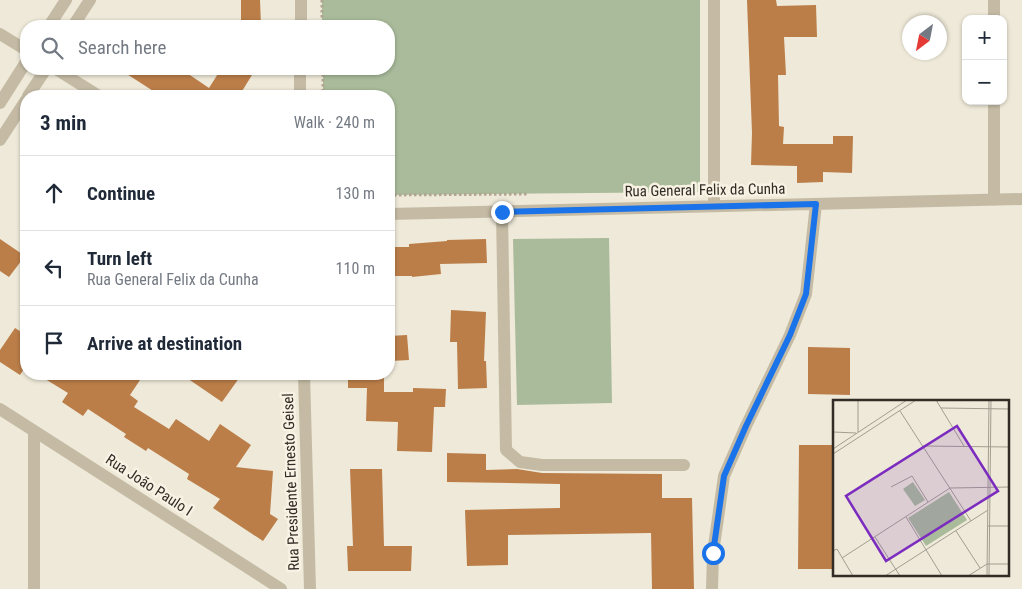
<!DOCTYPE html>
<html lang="en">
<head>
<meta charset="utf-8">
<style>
	body { margin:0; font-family:"Roboto Condensed",sans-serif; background:#f2f2f3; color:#1f2937 }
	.controls { position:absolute; right:15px; top:15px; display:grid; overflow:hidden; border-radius:10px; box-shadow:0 1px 4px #0004 }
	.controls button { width:45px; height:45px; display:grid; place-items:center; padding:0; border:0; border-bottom:1px solid #e0e1e3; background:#fff; color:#1f2937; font:25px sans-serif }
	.compass { position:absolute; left:902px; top:15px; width:45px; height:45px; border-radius:50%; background:#fff; box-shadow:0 1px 4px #0004; rotate:212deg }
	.stop { position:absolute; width:15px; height:15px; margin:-11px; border:4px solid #1a73e8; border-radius:50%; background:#fff }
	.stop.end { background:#1a73e8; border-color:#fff; box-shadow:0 1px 5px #0008 }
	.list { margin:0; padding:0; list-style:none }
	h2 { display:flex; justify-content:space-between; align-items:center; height:65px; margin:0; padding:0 20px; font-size:21px }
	h2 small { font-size:16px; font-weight:400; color:#747a83 }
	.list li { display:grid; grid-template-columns:32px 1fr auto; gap:15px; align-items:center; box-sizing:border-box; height:75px; padding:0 20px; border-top:1px solid #e0e1e3 }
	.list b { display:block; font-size:19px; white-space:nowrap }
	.list p { margin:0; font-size:16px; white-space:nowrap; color:#747a83 }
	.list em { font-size:16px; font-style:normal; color:#747a83 }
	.icon { flex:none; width:28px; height:28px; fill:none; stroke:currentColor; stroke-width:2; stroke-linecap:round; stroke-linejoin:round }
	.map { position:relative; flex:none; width:1022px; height:589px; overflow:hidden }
	.search { position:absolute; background:#fff; box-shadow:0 1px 4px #0004; left:20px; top:20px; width:375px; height:55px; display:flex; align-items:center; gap:12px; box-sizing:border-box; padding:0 18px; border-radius:20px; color:#747a83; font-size:19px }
	.panel { position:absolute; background:#fff; box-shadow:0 1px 4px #0004; left:20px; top:90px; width:375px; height:290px; border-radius:20px }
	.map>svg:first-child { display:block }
	.green { fill:#a9bb9a }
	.building { fill:#bb7e49 }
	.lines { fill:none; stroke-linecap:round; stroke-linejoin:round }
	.path { stroke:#b0a590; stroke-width:3; stroke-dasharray:2.5 2.5; stroke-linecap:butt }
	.minor { stroke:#c5bba5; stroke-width:12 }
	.route { stroke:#1a73e8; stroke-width:6 }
	.labels { text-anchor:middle; stroke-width:5; stroke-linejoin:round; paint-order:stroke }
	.street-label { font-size:15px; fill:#312c26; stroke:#f7f2e3 }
	.inset-road { fill:none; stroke:#a29d91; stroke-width:1 }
	.view { fill:#7b2cbf; fill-opacity:0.15; stroke:#7b2cbf; stroke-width:2.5 }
	.inset-edge { fill:none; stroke:#312c26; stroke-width:2.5 }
</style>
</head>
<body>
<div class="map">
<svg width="1022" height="589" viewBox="0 0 1022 589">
	<rect width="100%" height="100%" fill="#eee9d8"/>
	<path class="green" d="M322,0H700V192L389,195V96H323V69H389V26H322Z
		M609,238L612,403L517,405L513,239Z"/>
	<path class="building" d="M241,0H260L261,26H241Z
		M747,0H776L777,6L816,5L817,37H784L786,75H778L779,126L784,127L783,144H833V136H853L852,173L823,172V182L797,183V166L751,165L752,133Z
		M119,69H181L209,88L221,69H241L252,75L239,96H161Z
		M0,239L25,256L9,277L0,271Z
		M486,239L487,263L440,264L441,274L412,277V276H389V247H409V244L447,241V240Z
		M451,310L486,312L484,361H486L487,388L458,389L457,342H450Z
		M15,328L26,335V366L20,375L0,362V350Z
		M407,335L409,360L391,361L389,336Z
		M808,347L850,348V395L808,394Z
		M37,374H144L130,395L138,401L134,407L169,429L176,419L209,441L220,424L251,445L236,467L273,471L270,514L278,519L263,541L213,508L220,499L187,479L189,474L148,448L146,451L124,437L126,434L88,409L83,416L62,402L68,393Z
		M181,374H242L222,402Z
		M348,374H384V392H413V388L446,389L445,407H434L432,452L397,451L398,422L366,421L367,388H348Z
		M799,445H834V569H798Z
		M447,453L486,454V470L517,469L542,473L662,474V498H692L694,589H652L651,533L508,535V565L467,566L465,510L560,508V484L447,482Z
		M350,469H382L384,546H412L411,571H348L347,546H353Z"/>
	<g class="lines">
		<path class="path" d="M322,0V26
			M323,69V96
			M389,195L528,194"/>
		<path class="minor" d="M994,0V19
			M49,26L66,0
			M73,26L90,0
			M301,26V0
			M0,34L26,50
			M56,69L99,96
			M28,96L46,69
			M300,96V69
			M994,101V200
			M0,103L26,62
			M0,140L26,100
			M714,206V0
			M502,212L506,450L520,462L542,465H684
			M389,214L1022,199
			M304,374L310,589
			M0,409L281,589
			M34,589V431
			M712,589L713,553L724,476L746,426L790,335L806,294L816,204"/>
	</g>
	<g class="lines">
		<path class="route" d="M502,212L816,204L806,294L790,335L746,426L724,476L713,553"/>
	</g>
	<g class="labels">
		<g class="street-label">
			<text transform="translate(705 190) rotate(-1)" y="5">Rua General Felix da Cunha</text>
			<text transform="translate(291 482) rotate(-92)" y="5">Rua Presidente Ernesto Geisel</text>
			<text transform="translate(149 485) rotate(33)" y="5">Rua João Paulo I</text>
		</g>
	</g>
	<g transform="translate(833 400)">
		<rect width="176" height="176" fill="#eee9d8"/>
		<path d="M80,82L92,100L82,106L70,89ZM116,92L134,120L93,146L75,118Z" fill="#a9bb9a"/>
		<path class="inset-road" d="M103,0L131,46M108,8L177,9M67,11L138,121M0,32L23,33M25,32V0M90,46L177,47M0,49L74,0M0,54L83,0M58,87L79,76L95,102M73,117L109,176M155,126H177M123,131L147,168M42,137L67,176M0,151L4,149L20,176M9,158L117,88L177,87M52,176L155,110M135,176L154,164H177M154,176L156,0M156,176L158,0"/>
		<path class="view" d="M124,26L165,91L53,161L13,96Z"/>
		<rect width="176" height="176" class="inset-edge"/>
	</g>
</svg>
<div class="controls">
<button>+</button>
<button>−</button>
</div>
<svg class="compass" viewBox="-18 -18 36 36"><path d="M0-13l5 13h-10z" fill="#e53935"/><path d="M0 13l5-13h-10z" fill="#747a83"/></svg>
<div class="stop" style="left:713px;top:553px"></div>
<div class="stop end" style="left:502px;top:212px"></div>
<div class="search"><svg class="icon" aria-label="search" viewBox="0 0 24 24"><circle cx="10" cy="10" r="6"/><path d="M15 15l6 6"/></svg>Search here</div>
<section class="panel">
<h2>3 min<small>Walk · 240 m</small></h2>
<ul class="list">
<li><svg class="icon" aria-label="ahead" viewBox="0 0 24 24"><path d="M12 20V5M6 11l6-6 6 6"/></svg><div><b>Continue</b></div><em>130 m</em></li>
<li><svg class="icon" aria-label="left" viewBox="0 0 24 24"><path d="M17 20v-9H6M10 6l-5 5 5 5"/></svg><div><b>Turn left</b><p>Rua General Felix da Cunha</p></div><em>110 m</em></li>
<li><svg class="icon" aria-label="arrive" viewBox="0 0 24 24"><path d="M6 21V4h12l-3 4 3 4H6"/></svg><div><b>Arrive at destination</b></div></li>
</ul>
</section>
</div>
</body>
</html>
